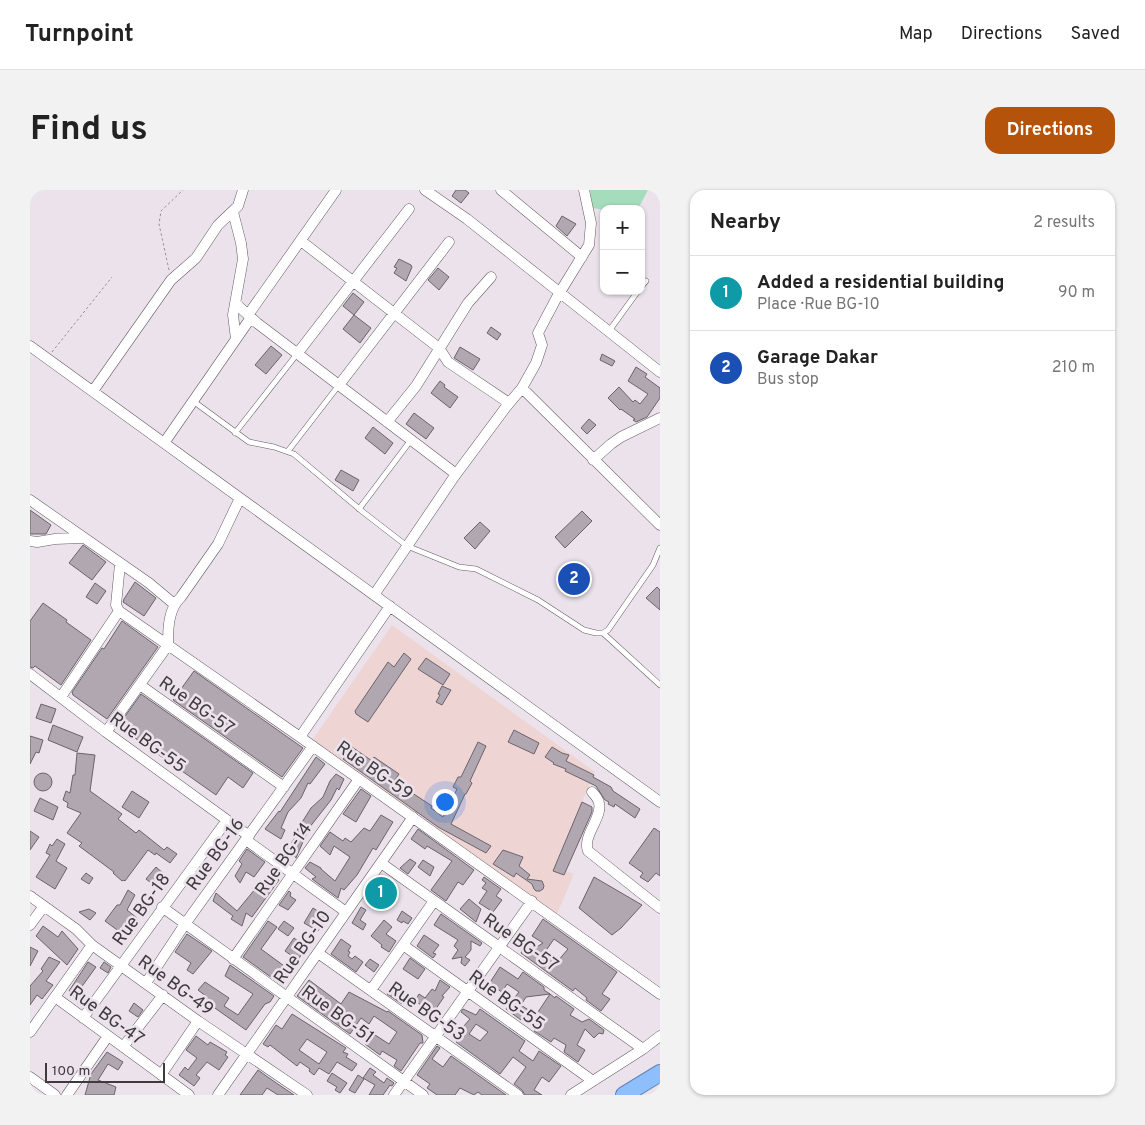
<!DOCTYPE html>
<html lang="en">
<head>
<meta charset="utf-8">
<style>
	body { margin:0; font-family:Overpass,sans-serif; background:#f2f2f2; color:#222 }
	.controls { position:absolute; right:15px; top:15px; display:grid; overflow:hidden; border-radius:10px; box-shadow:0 1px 4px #0004 }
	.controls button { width:45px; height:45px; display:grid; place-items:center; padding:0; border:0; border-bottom:1px solid #e0e0e0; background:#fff; color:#222; font:25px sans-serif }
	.scale { position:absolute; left:15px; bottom:12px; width:120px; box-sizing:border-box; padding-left:5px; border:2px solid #3e3a3e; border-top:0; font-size:14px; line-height:18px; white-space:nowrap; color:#3e3a3e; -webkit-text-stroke:4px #ebe2eb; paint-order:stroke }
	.you { position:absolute; left:414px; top:611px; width:18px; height:18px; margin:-12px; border:4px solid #fff; border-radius:50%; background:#1a73e8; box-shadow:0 0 0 8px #1a73e833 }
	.badge { display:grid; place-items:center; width:32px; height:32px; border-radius:50%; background:#b45309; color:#fff; font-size:16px; font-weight:700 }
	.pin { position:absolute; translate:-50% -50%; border:2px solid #fff; box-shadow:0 1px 5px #0006 }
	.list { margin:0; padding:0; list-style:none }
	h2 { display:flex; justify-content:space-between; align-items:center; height:65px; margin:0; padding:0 20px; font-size:21px }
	h2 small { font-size:16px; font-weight:400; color:#767676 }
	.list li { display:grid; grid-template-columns:32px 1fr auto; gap:15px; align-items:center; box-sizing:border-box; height:75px; padding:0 20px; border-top:1px solid #e0e0e0 }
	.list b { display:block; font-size:19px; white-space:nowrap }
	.list p { margin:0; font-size:16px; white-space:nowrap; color:#767676 }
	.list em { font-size:16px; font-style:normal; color:#767676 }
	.map { position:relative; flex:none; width:630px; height:905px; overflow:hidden; border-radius:15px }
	header { display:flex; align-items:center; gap:30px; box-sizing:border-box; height:70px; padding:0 25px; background:#fff; border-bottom:1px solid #e0e0e0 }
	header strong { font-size:24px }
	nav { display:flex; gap:28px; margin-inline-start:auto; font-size:18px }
	.intro { display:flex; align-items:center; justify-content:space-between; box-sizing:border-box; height:120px; padding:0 30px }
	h1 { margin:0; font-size:35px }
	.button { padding:12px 22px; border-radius:15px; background:#b45309; color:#fff; font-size:18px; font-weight:700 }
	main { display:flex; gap:30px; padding:0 30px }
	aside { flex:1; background:#fff; border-radius:15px; box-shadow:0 1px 4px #0004 }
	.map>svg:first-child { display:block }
	.education { fill:#efd4d4 }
	.green { fill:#a5ddbc }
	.building { fill:#b0a7b0; stroke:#6b636b; fill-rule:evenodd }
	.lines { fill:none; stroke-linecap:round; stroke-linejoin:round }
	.service-casing { stroke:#635b63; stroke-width:6 }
	.minor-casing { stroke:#635b63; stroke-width:11 }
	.trunk-casing { stroke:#5f85ba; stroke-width:18 }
	.path { stroke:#968f96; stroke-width:1; stroke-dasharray:2.5 2.5; stroke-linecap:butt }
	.service { stroke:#fff; stroke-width:5 }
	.minor { stroke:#fff; stroke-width:10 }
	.trunk { stroke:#8ebefc; stroke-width:16 }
	.labels { text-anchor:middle; stroke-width:5; stroke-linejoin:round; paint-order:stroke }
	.street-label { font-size:18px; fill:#3e3a3e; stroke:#ebe2eb }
</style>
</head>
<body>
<header>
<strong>Turnpoint</strong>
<nav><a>Map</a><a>Directions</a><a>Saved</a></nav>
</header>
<div class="intro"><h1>Find us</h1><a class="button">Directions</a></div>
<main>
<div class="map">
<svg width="630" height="905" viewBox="0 0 630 905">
	<rect width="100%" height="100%" fill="#ebe2eb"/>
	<path class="education" d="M362,435L565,582L525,675L544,684L527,724L283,549Z"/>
	<path class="green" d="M560,0H618L608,19H574V20L563,18Z"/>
	<path class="building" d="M426,0H435L439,3L431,13L422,6Z
		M532,26L546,34L537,46L526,36Z
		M369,69L381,75L382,77L376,91L364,83L367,78L364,77Z
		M408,78L419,87L409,100L398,90Z
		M323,103L334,112L324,125L313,116Z
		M324,125L341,138L330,153L313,139Z
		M461,137L471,144L467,150L457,143Z
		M241,156L252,165L236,184L225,175Z
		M430,157L450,169L443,180L424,168Z
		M572,164L585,171L582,176L570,170Z
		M606,177L617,184L615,187L630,198V208L617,227L606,232L603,230L605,229L591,219L590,220L578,208L589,197L603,212L605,210L610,214L618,204L598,191Z
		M410,191L415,195L414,197L428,207L420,218L401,203Z
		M384,223L404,238L396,249L376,234Z
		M559,229L566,235L557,244L551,238Z
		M343,237L363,253L355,264L335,248Z
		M311,280L329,290L323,301L305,290Z
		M0,320L21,335L16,344H0Z
		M552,321L562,331L535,358L525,347Z
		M450,332L460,341L445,359L434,348Z
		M53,355L76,372L62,390L39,373Z
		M105,392L126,408L114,426L93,412L94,409Z
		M65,393L76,401L67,414L56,407Z
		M627,397L630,400V420L616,408Z
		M13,413L37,430L36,432L61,450L31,495L5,476L3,478L0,477V431Z
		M92,431L128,457L77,529L43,505L42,502L72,458L74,459Z
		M374,463L381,469L338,532L326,524L325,521L358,472L364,477Z
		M396,468L420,484L413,495L388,479Z
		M164,481L273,558L252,587L143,510Z
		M412,496L421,500L412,515L406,512L410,505L408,504Z
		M111,504L223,583L213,598L198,587L186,605L88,536Z
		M11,514L26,519L21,533L6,528Z
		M23,535L53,547L47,562L18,550Z
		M484,540L509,553L504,564L478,552Z
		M0,546L13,550L9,563L6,562L0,574Z
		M448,552L456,556L440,591L442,593L436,604H435L421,634L461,656L456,663L408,637L313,569L322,557L342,571L344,567L369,584L365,590L367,593L402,616L401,618L413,627L427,599L423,597L428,587H431Z
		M522,557L532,563L539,565L536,571L564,585L563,587L581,597L583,601L610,619L605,628L585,614L584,617L578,614L579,612L575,610L566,596L535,581L536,579L523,574L524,573L515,567Z
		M47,563L65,565L60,601L92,624L88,629L106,643L109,640L134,660L137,657L147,664L140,673L126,663L125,665L118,660L95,691L94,690L92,691L83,683L84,682L49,656L52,653L37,643L51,623L37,617L38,613L33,610L36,601L40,603L43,585H45Z
		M286,567L295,574L280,594L278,593L271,608L258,622L251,638L255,640L251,649L235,639L249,621L250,622Z
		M4 592a9 9 0 1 1 18 0a9 9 0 1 1-18 0Z
		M306,584L314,589L309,600L307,598L301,610L279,638L266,668L257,659L266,646L264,645L281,618L293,607L300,591Z
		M331,599L341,606L326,632L313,624Z
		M102,601L119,612L109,628L92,617Z
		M10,608L28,617L23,630L4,621Z
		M552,612L562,617V622L534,685L523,681Z
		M351,625L363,632L346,660L343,658L327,685L314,700L311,698L308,708L282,689L286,687L275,678L280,672L291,678V679L305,691L320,667L304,656L300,665L290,656L300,642L313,651L315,648L321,652L334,638L340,641Z
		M624,638L630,642V686L626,683L618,692L610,687L613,683L599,673Z
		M388,639L444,680L433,695L428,692L416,711L401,700L422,671L397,656L395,659L381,649Z
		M0,641L9,647L0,660Z
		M27,649L35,654L26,671L37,678L25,699L6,687L20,665L16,663L20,654L22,656Z
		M217,659L235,672L224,687L216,682L210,693L205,686L212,674L209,671Z
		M473,660L493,667L489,676L500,685L497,689L512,691L514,696L513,699L510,701H506L504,699L502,694L486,683L484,687L463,674Z
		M380,669L386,673L378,684L370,678Z
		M393,670L404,677L400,686L388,677Z
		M126,677L134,684L125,696L116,689Z
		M56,683L63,688L59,694L51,689Z
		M241,685L249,690L222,727L216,723L212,736L201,729L203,726L183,711L186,703L207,721L226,698L230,701Z
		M454,687L471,699L466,706L472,710L463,722L449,713L457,701L452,698L456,693L452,690Z
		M564,687L612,715L591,738L582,745L549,718Z
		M351,690L364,700L353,715L338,707Z
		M98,700L105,705L97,720L107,728L94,745L75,731L87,715H90Z
		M259,701L261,703L260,706L266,710L258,720L249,715Z
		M439,709L451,719L446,732L430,719Z
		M331,717L336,720L330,730L336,734L333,740L322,733Z
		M283,718L297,727L288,741L274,733Z
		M59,719L66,723L60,730L49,722Z
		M372,721L382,728L378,734L373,731L372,733L367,730Z
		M411,724L452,753L450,756L441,751V760L435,767L440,770L435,776L431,773L432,767L422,769L428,760L424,756L428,750L404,735Z
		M513,729L587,782L572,804L580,809L571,821L556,810L557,808L545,798L543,801L491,763L495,756L502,760L513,753L502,746ZM524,749L538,759L527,772L515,762Z
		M354,730L362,737L356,744L366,751L359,762L351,757L352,755L341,746Z
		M238,731L247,737L231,759L261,781L252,795L213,767Z
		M254,731L264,738L258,746L248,739Z
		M13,736L28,747L32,741L48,759L37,775L6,746Z
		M157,744L182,761L163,784L157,780L161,773L145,762Z
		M394,745L409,755L403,763L406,764L403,768L387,756Z
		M264,748L276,757L268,770L255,761Z
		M311,749L321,756L318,761L320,762L318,766L322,769L325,766L333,772L326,782L301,764Z
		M0,757L8,761L0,776Z
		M19,767L30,772L16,791L23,795L12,809L7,805L0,815V796L13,781L11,779Z
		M380,768L395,779L388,789L373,779Z
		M340,769L349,775L344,782L335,775Z
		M58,772L66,777L45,806L39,801Z
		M74,772L81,777L78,783L70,778Z
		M200,775L244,806L240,812L235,814L216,840L175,811L177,807L168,800L175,792L199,808L194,816L208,825L223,804L195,786Z
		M470,777L488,789L493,782L514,797V800L520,804L496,807L491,815L506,825L520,804L525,808L526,806L544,819L540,825L552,832L559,829L574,840L573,844L569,843L564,848L555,839L547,855L555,860L548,872L534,862L536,855L524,848L521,852L504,841L508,836L493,827L491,830L476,819L489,802L477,794L472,802L459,794Z
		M279,790L311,814L319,802L357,822L358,821L392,845L393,853H390L371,881L364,876L367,870L352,861L350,865L335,854L342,843L359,854L367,842L344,826L339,834L331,828L320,844L267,806Z
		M410,790L420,797L412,806L414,807L403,823L385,811L389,804L395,808L402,799L405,801Z
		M364,794L375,802L371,807L375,810L372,814L357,804Z
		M104,813L113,820L108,827L99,821Z
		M433,819L446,825L450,819L495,851L489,861L503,871L509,861L531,876L519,892L512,887L504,900L512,905H495L492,900L484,894L496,877L483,867L470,884L426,852L435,839L433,837L440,829L431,822ZM446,834L458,842L450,851L439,844Z
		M262,824L316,858L313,862L318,864L316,867L327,874L322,881L307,872L299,884L289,878L284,885L279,881L280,879L270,872L267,876L240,855L238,857L233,854L246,835L252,839ZM277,849L297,862L289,874L269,860Z
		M166,846L178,855L180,852L197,862L195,865L198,867L189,880L177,872L166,885L170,888L164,896L149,885L155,877L158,880L167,868L156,860Z
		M407,856L410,858L402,869L413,877L421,866L476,905H452L448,902L444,905L430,898L425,905H407L397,898L400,894L387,885Z
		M77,862L93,872L88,880L78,874L68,890L86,897L84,905H55L61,884Z
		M340,878L346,882L343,885L354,893L357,888L364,893L362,896L360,895L353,905H339L345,895L333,888Z
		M228,880L239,888L264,905H248L237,898L232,905H210Z
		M302,883L317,893L310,903L305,900L307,897L297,891Z
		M328,885L334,889L325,903L319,900Z"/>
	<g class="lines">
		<g class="service-casing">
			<path id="service" d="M611,97L616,91
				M579,141L608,101
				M163,211L219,252L244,257L264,264L333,322L377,356L429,377L446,379L508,410L554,440L566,443H573L578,440L623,375L630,358
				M205,243L267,164
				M258,261L309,195
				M329,319L381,250
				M573,443L630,495"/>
		</g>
		<g class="minor-casing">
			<path id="minor" d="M395,0L437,29L630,182
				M471,0L552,67
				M203,22L211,53L213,69L203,125L206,149
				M271,51L409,158L418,172L479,213
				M205,113L227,133L426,284
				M0,156L630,612
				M267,164L379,19
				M309,195L419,52
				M492,198L630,335
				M63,201L141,90L166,68L188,35L208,16L213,0
				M357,232L386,196L438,113L461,87
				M134,253L220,129L218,125L306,0
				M563,270L581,254L591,247L630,228
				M0,310L119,393L144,414
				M0,351L7,352L25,349L52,348
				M344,405L424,287L476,217L492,198L506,173L512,155L508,143L527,107L559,55L561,33L554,0
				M89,421L270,547L630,804
				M89,421L86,415L90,374
				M0,484L76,542L219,646
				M110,495L254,597
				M31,507L89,421
				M76,542L138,455C138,439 138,419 151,407L188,354L210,308
				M270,547L360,416
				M562,602C565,605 568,608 569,613C573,627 552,646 558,661L630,718
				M216,650L316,722
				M351,673L613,859
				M0,706L46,739L62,755L168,831L277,905
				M132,717L393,905
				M0,735L14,716
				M373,755L563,891
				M288,763L488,905
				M203,769L329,589
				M116,793L155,734L283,556
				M341,800L404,711
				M25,807L159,905
				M53,828L197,630
				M0,842L62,755
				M93,857L133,805
				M131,885L168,831
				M0,887L25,905
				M37,905L78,846
				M188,905L383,627
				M364,905L502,711
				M541,905L613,859L630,846"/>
		</g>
		<g class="trunk-casing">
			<path id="trunk" d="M594,905L630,883"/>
		</g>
		<path class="path" d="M139,80L129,34L131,21L153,0
			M22,162L82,87"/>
		<use href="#service" class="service"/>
		<use href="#minor" class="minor"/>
		<use href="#trunk" class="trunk"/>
	</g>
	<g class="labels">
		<g class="street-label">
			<text transform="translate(167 515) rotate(35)" y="6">Rue BG-57</text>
			<text transform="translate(118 552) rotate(36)" y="6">Rue BG-55</text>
			<text transform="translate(345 580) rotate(35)" y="6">Rue BG-59</text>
			<text transform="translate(185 664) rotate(-54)" y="6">Rue BG-16</text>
			<text transform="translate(253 669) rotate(-55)" y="6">Rue BG-14</text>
			<text transform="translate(111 719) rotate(-54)" y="6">Rue BG-18</text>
			<text transform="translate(491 752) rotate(35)" y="6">Rue BG-57</text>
			<text transform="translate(272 757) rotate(-55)" y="6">Rue BG-10</text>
			<text transform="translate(146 795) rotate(36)" y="6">Rue BG-49</text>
			<text transform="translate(477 810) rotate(36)" y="6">Rue BG-55</text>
			<text transform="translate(397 821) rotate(35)" y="6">Rue BG-53</text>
			<text transform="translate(308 824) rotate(36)" y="6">Rue BG-51</text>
			<text transform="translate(77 825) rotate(36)" y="6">Rue BG-47</text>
		</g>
	</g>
</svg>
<div class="controls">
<button>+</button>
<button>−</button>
</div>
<div class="scale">100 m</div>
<div class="you"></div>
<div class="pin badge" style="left:351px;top:703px;background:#0f9aa8">1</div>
<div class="pin badge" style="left:544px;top:389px;background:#1a4fb4">2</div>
</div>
<aside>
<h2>Nearby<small>2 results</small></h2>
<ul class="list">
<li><span class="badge" style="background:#0f9aa8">1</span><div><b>Added a residential building</b><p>Place · Rue BG-10</p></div><em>90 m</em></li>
<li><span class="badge" style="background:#1a4fb4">2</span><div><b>Garage Dakar</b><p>Bus stop</p></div><em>210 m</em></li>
</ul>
</aside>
</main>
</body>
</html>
